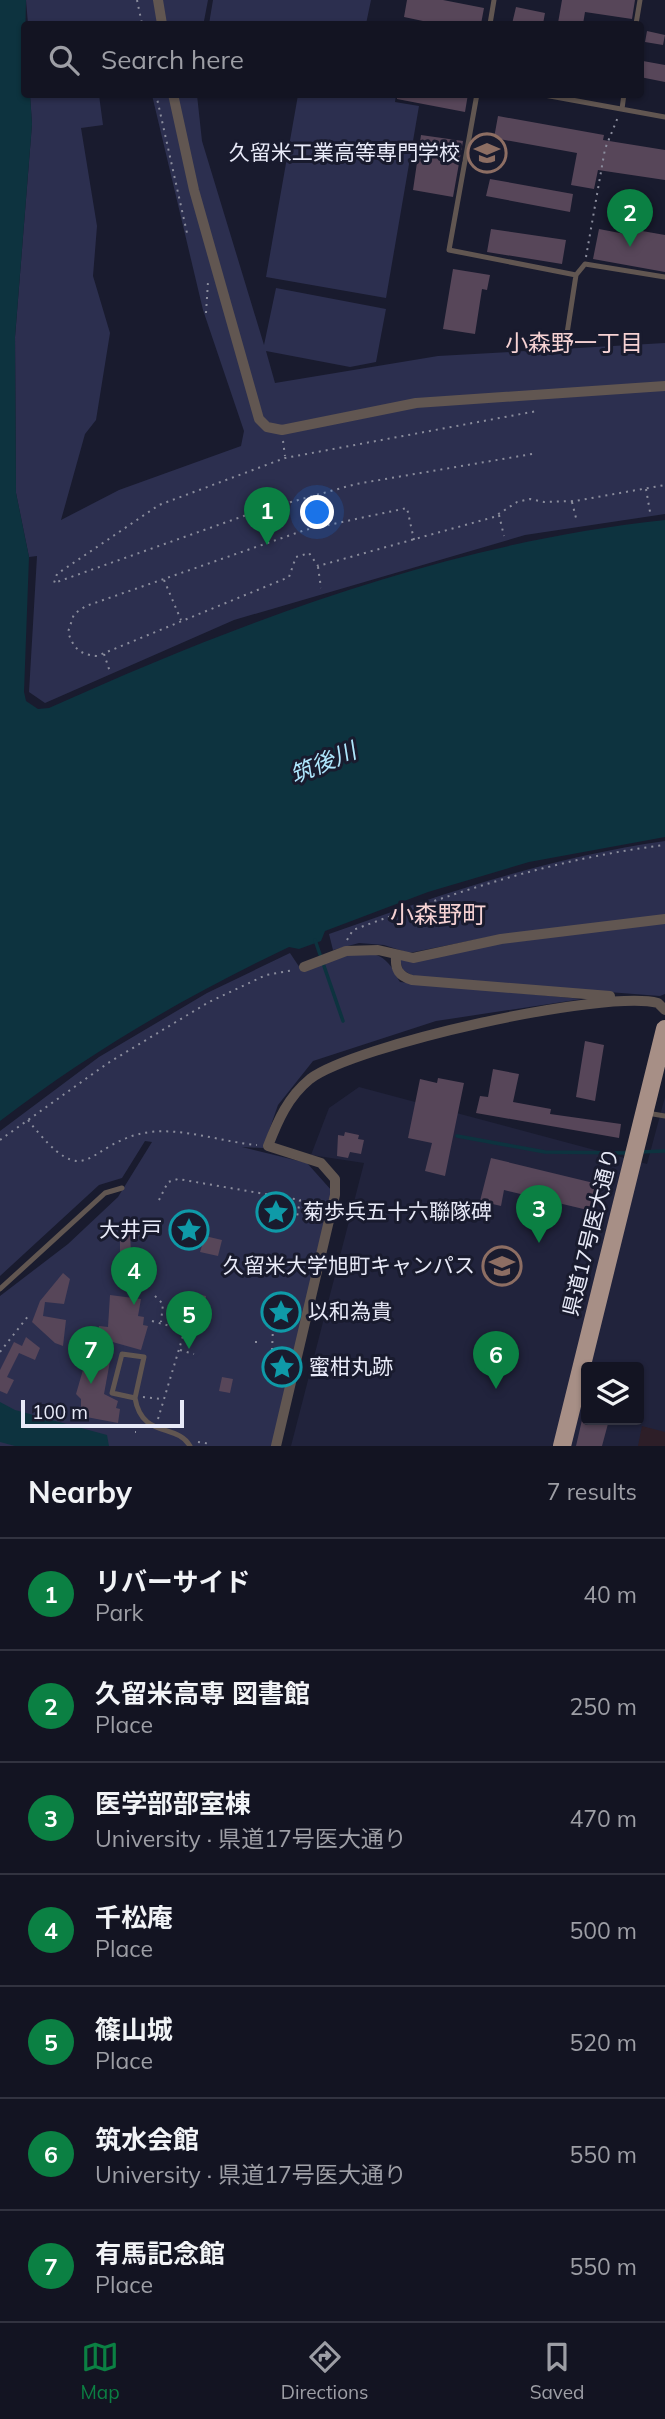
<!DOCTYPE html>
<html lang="en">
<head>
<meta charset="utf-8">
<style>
	body { margin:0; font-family:Mulish,"Noto Sans JP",sans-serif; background:#1c1d2a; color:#f1f3f6 }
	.controls { position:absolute; right:21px; bottom:21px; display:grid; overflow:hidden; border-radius:7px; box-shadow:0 2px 5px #0004 }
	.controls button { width:63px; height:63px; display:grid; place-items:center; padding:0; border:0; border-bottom:2px solid #323340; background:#131422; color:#f1f3f6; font:35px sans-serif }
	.scale { position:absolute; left:21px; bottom:18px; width:163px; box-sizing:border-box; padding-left:7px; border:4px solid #e8eaf8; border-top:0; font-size:19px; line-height:24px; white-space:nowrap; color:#e8eaf8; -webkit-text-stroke:5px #191b2e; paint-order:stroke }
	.you { position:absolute; left:318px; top:513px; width:24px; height:24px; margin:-18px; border:5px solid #fff; border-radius:50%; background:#1a73e8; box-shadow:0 0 0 10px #1a73e833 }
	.badge { display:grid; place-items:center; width:46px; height:46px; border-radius:50%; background:#0b8043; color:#fff; font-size:23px; font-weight:700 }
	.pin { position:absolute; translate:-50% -58px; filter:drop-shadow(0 2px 4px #0008) }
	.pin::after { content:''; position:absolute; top:37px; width:24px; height:21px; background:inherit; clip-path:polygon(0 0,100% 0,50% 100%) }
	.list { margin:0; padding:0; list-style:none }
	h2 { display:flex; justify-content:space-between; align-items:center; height:91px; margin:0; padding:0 28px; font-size:30px }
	h2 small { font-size:23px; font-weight:400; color:#9d9ea5 }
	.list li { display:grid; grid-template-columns:46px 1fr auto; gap:21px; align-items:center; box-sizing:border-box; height:112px; padding:0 28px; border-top:2px solid #323340 }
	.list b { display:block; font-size:26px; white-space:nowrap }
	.list p { margin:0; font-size:23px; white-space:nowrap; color:#9d9ea5 }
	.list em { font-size:23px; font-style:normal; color:#9d9ea5 }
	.icon { flex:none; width:38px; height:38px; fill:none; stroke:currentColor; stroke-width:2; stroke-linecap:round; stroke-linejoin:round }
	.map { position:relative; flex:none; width:665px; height:1446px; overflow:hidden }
	.search { position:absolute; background:#131422; box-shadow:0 2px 5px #0004; left:21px; right:21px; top:21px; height:77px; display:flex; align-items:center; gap:18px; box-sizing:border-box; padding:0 24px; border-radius:7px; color:#9d9ea5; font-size:26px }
	.sheet { height:875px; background:#131422 }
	nav { display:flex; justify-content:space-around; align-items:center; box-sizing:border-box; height:98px; border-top:2px solid #323340; background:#131422; font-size:19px; color:#9d9ea5 }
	nav a { display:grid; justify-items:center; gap:4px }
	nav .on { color:#0b8043 }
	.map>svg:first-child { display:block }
	.built { fill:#21233c; fill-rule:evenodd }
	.medical { fill:#2d1e28 }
	.green { fill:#2c2f4f }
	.water { fill:#0d333f }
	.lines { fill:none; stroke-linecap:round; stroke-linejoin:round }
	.stream { stroke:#0d333f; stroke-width:3.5 }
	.building { fill:#574659 }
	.path { stroke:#8b8d9d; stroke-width:2; stroke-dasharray:2 5; stroke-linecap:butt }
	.lane { stroke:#615651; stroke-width:5 }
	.street { stroke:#615651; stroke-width:10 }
	.primary { stroke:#a78f86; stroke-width:18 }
	.labels { text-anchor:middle; stroke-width:6; stroke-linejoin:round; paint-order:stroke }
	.poi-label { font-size:21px; fill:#e8eaf8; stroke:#191b2e; text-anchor:end }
	.street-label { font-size:21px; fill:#e8eaf8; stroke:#191b2e }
	.neighbourhood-label { font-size:23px; fill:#f6d2d3; stroke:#191b2e }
	.water-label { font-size:23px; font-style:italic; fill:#afe7fd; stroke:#191b2e }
	.quarter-label { font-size:24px; fill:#f6d2d3; stroke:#191b2e }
</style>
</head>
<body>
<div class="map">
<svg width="665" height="1446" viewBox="0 0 665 1446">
	<rect width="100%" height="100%" fill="#191b2e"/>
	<path class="built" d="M359,1087L647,1164L665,1097V1446H291L364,1163L311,1155L329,1108ZM586,1367H639V1420H586Z"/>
	<path class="medical" d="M642,1426L665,1432V1446H638Z"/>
	<path class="green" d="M26,0H208L204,21L195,24H28Z
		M213,0H371L366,24H209Z
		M30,95H99L103,125L81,128L97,226L93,276L110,333L96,420L85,434L61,520L119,490L241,446L244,431L203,310L152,95H197L202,141L264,345L276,288L386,309L376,362L350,367L266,351L275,383L438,356L665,343V514L525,535L234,620L45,703L29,692L37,556L29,557L16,493L15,337L32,124Z
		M298,95H396L395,102L419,106L386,298L266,277Z
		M665,841V917L499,935L409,953L384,945L359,943L333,950L329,934C441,894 546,858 665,841Z
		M665,923V994L660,996L415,977L403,970L400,960L503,943Z
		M290,953L302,971C325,963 368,940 388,963C393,968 396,976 400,982L582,999L436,1021L313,1061L278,1105L263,1148L242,1147L307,1163L332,1191L273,1446H0V1296L68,1244L118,1197L152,1142L145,1141L122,1178L99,1185L0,1276V1131L99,1057L207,993Z"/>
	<path class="water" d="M0,0H26L24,94L30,95L32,124L15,337L16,493L29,557L24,692L26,701L38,709L49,708C245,620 449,543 665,520V837L529,862L428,892L325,931L321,941L299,949L289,947C186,996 90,1052 0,1121Z
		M0,1402L15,1410L107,1435L109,1446H15L0,1442Z"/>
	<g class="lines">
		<path class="stream" d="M315,940L343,1021
			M457,1136L545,1152L628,1153
			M639,1152L665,1151"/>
	</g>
	<path class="building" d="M407,0H443L484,8L481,24H437L404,17Z
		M562,0H635L632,19L585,12L583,24L558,23Z
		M516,7L545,13L543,24H512Z
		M647,31L665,35L663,45L645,42Z
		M643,61L665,65V82L640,77Z
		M397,94H468L465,112L397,99Z
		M498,116L604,135L603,140L665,150V180L598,170L594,189L571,185L577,153L494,138Z
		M421,135L463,141L453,197L413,190Z
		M490,179L573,194L570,212L486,196Z
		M625,228L665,235V272L593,259L599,229L625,234Z
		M491,229L566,240L562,264L487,252Z
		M453,269L490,275L487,290L482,289L475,334L443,329Z
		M585,1041L604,1045L595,1101L576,1097Z
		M493,1069L519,1074L513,1102L551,1109L550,1114L621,1124L619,1138L476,1113L480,1096L488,1097Z
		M438,1078L464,1083L445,1176L425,1171L432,1143L408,1138L420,1079L437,1083Z
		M345,1132L359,1135L358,1139L364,1140L361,1154L350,1152L348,1158L337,1156L338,1135L344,1136Z
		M491,1158L602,1185L596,1212L504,1190L501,1206L480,1201Z
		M130,1232L131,1254H120V1238Z
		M205,1236L222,1240L218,1256L200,1252Z
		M63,1273L70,1279L64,1304L45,1302L43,1316L66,1320L63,1346L55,1343L32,1322L40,1301Z
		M186,1292L206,1296L202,1320L181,1312Z
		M110,1295L141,1299L138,1316L144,1317L143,1325L148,1326L141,1350L109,1341V1344L97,1342L99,1326L108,1327Z
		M26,1337L40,1348L35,1360L19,1353L7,1377L14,1380L7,1394L0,1391V1370L14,1342L22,1346Z
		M87,1356L110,1361L104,1394L118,1401L116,1408L120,1409L118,1423L81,1416V1399L76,1394Z
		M222,1377L233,1379L230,1393L219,1391Z
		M582,1420H609L602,1446H576Z"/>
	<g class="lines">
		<path class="path" d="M137,0L142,24
			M156,94L187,233
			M586,257L605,149L618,117
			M206,313L208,282
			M283,441L285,456
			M532,454L356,484L255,512L54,583L57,574L159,505L285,458L537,411
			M646,489L650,512
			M572,502L577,522
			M499,515L504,536
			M414,540L407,508L305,530L86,606L74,614L68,632C74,649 79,654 97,656L289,577L296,557L309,553L318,566L494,517L517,502L530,499L544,502L575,501L665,485
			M318,567L321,588
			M164,580L181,620
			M104,654L110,672
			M347,940L353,930C455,892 557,858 665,845
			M28,1120C90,1199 84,1141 150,1132C185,1128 222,1142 257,1145
			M0,1140L108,1063L209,1002L266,975L294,970
			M159,1200L168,1182L178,1179L300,1200L297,1217
			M155,1296L163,1304L161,1322
			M152,1321L184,1330
			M275,1325H280
			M273,1327L272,1351L287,1355
			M255,1342H257
			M180,1350L194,1354
			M0,1352L29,1315
			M143,1397L162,1399
			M158,1419L189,1316
			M135,1432H136
			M198,1442L211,1444"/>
		<path class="lane" d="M490,24L494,0
			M636,24L640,0
			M477,94L449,250L576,275L585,264L665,277
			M539,94L665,117
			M622,109L624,94
			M566,340L576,275
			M647,1113L665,1116
			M0,1289L105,1193L122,1188
			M135,1398L144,1357L122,1354L112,1393L135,1398C142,1439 177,1423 190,1446"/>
		<path class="street" d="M158,0L162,24
			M173,94L194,190L259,419L267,427L282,430L416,403L665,386
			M396,956C395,970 399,976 412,980L610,996
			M304,967L346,951L378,950L413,958L501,939L665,919
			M276,1446L335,1195V1179L321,1163L268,1146C278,1120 288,1097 310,1079C355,1045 604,989 658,1003L665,1010"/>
		<path class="primary" d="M562,1446L665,1029"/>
	</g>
	<defs>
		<g id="school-ring" transform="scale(2.0125)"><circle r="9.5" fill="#191b2e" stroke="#8d6e63" stroke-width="1.5"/><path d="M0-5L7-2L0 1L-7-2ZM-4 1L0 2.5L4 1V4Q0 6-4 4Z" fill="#8d6e63"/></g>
		<g id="sight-ring" transform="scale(2.0125)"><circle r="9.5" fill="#191b2e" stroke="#0f9aa8" stroke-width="1.5"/><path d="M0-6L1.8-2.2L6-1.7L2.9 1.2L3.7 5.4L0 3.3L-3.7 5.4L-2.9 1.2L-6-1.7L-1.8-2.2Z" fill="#0f9aa8"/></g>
		<g id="university-ring" transform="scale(2.0125)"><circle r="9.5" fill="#191b2e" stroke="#8d6e63" stroke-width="1.5"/><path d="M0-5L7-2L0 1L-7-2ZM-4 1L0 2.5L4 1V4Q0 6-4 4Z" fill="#8d6e63"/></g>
	</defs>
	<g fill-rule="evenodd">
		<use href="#school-ring" x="487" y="153"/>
		<use href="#sight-ring" x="276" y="1212"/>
		<use href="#sight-ring" x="189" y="1230"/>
		<use href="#university-ring" x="502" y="1266"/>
		<use href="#sight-ring" x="281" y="1312"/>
		<use href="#sight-ring" x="282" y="1367"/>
	</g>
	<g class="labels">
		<g class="poi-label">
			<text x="460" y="160">久留米工業高等専門学校</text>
			<text x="303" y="1219" text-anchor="start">菊歩兵五十六聯隊碑</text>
			<text x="162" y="1237">大井戸</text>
			<text x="475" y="1273">久留米大学旭町キャンパス</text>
			<text x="308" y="1319" text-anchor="start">以和為貴</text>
			<text x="309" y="1374" text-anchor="start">蜜柑丸跡</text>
		</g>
		<g class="street-label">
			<text transform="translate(591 1232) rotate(-76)" y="7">県道17号医大通り</text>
		</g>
		<g class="neighbourhood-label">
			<text x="574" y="351">小森野一丁目</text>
		</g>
		<g class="water-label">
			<text transform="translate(323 763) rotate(-23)" y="8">筑後川</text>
		</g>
		<g class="quarter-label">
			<text x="438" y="923">小森野町</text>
		</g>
	</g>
</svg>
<div class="controls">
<button><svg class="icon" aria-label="layers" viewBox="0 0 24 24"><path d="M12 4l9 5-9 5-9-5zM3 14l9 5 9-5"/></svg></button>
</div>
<div class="scale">100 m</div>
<div class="you"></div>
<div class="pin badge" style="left:267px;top:545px">1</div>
<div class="pin badge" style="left:630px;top:247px">2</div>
<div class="pin badge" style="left:539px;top:1243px">3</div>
<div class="pin badge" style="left:134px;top:1305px">4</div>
<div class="pin badge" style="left:189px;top:1349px">5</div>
<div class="pin badge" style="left:496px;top:1389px">6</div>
<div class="pin badge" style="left:91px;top:1384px">7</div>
<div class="search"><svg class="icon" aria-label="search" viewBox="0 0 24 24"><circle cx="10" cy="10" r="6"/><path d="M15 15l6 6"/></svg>Search here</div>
</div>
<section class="sheet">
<h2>Nearby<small>7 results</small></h2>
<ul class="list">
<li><span class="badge">1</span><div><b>リバーサイド</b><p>Park</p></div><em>40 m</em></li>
<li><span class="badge">2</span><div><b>久留米高専 図書館</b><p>Place</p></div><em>250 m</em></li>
<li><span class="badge">3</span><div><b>医学部部室棟</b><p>University · 県道17号医大通り</p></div><em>470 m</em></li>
<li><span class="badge">4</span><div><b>千松庵</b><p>Place</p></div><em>500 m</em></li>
<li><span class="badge">5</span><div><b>篠山城</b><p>Place</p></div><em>520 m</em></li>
<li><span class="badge">6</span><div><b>筑水会館</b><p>University · 県道17号医大通り</p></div><em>550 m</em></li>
<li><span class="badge">7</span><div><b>有馬記念館</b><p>Place</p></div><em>550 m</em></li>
</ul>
</section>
<nav>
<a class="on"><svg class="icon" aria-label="map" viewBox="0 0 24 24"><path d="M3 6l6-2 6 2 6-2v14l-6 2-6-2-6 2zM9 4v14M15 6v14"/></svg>Map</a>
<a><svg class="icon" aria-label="directions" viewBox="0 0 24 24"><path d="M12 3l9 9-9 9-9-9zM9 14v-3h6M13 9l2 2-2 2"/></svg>Directions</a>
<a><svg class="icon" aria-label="saved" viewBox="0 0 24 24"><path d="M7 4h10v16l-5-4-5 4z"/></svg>Saved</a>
</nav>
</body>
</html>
